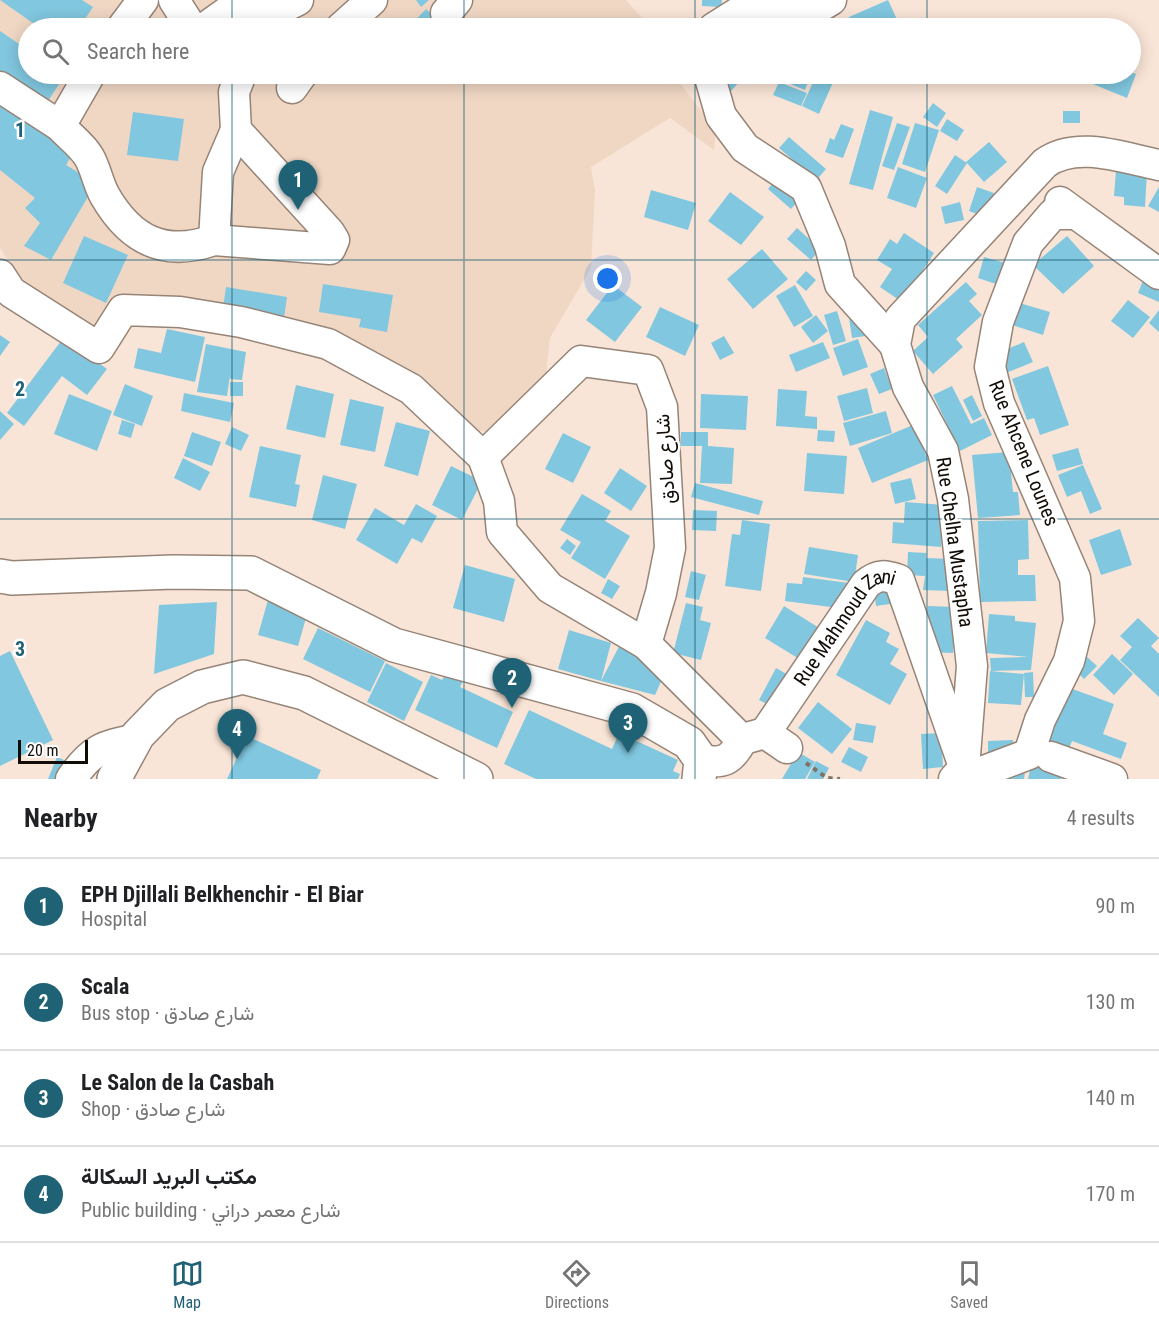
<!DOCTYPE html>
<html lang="en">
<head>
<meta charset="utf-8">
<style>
	body { margin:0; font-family:"Roboto Condensed",Vazirmatn,sans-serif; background:#f6f6f6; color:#202124 }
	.scale { position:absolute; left:18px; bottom:15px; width:70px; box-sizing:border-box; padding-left:6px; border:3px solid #120c07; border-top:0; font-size:16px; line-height:21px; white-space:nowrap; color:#120c07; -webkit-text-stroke:4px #fff; paint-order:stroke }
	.you { position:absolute; left:608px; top:279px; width:21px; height:21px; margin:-15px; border:4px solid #fff; border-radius:50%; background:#1a73e8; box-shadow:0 0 0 9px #1a73e833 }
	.badge { display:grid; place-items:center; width:39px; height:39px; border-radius:50%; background:#1f6175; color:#fff; font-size:20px; font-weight:700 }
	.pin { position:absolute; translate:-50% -50px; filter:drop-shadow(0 2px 3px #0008) }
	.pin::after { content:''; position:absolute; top:32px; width:21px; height:18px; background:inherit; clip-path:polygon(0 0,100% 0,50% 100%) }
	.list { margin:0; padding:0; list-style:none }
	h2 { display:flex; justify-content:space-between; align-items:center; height:78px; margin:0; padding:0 24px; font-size:26px }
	h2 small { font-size:20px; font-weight:400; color:#757577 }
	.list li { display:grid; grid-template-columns:39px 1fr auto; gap:18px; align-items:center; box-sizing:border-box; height:96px; padding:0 24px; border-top:2px solid #e0e0e0 }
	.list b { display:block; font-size:22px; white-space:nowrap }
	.list p { margin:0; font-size:20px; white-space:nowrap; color:#757577 }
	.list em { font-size:20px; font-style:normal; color:#757577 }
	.icon { flex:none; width:33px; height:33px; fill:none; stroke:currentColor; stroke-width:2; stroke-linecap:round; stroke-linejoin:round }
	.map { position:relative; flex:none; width:1159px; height:779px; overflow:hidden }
	.search { position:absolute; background:#fff; box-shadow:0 3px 15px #0003; left:18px; right:18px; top:18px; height:66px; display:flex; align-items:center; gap:15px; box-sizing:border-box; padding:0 21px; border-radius:33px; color:#757577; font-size:22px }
	.sheet { height:462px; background:#fff }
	nav { display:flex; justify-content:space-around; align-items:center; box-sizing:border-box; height:84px; border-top:2px solid #e0e0e0; background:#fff; font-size:16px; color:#757577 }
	nav a { display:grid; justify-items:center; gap:3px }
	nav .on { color:#1f6175 }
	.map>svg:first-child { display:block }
	.built { fill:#f0d7c4 }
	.building { fill:#81c7df }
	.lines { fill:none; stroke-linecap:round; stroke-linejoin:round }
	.minor-casing { stroke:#968477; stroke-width:33 }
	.major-casing { stroke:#968477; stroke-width:36 }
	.path { stroke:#7f7269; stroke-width:4; stroke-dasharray:4.5 4.5; stroke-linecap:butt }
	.minor { stroke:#fff; stroke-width:30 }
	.major { stroke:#fff; stroke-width:33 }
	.grid { fill:none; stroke:#1f6175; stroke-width:1.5; stroke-opacity:0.55 }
	.labels { text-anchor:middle; stroke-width:5; stroke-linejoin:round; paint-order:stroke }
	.street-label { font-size:20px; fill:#120c07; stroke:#fff }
	.grid-label { font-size:20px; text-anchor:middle; font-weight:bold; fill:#1f6175; stroke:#fff; stroke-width:5; stroke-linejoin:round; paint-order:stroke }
</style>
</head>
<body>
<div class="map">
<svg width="1159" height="779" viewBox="0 0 1159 779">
	<rect width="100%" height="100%" fill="#f9e5d7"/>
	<path class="built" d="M0,0H626L651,28H28V74H673L716,130L714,150L670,118L591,167L595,191L591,268L550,338L546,375L486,432L453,426L337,349L121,300L94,334L22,283L0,248Z"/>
	<path class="building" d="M0,0H82L93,7L79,28H40Z
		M416,0H429L421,7Z
		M702,0H722L721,7L702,6Z
		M888,0L901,28H854L849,17Z
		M426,9L446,28H408Z
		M773,13L788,14L786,28H771Z
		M832,17L835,28H796V26Z
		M0,31L28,50V74L65,75L46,104L0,73Z
		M1130,72L1136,74L1127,98L1083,80L1086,74Z
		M392,74H412L403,84Z
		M717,74H729L739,82L725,98Z
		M780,74H805L810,76L805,90L778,79Z
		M817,74L834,80L819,114L802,106Z
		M779,82L807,93L801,106L773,95Z
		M0,99L78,145L66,165L96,183L51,260L24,246L40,223L25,208L35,198L0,170Z
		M933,103L946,113L937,127L923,117Z
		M870,110L893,117L873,190L849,184Z
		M1063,111H1080V123H1063Z
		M133,112L184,119L178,161L127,155Z
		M947,119L964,130L957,141L940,131Z
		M897,123L910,127L894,170L882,166Z
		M915,123L939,130L925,172L902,164Z
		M841,124L854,129L843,158L825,152L830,138L834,140Z
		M789,137L826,169L791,209L768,189L793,160L779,148Z
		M989,142L1007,162L984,182L966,162Z
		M955,155L967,163L947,194L935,186Z
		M898,167L927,178L916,208L887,198Z
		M1116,170L1147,172L1145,207L1124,205V197L1114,196Z
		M977,187L994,193L985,217L969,211Z
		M1159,187V212L1148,206Z
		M651,190L696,203L688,230L644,217Z
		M730,192L764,217L741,245L708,221Z
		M960,202L964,220L945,224L941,207Z
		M797,228L820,249L811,260L787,239Z
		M904,233L934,253L902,302L880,287L892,269L877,260L890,239L897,244Z
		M84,236L128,255L106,303L63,283Z
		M1067,236L1094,266L1063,294L1033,265Z
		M762,249L788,279L753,309L727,279Z
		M984,257L1012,265L1005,287L978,278Z
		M1150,263L1159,267V302L1138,293Z
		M806,271L816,280L806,291L796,282Z
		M966,282L977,294L969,301L982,315L956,339L963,347L933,374L913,351L928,337L918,325Z
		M323,284L393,295L387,332L359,327L361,319L319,312Z
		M613,285L642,307L615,342L586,320Z
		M795,285L813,316L794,327L776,296Z
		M226,287L287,297L283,325L222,315Z
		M1128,300L1150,317L1133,338L1111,321Z
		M1016,302L1050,312L1043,335L1009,324Z
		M847,305L879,334L852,338Z
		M660,307L699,325L685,356L646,337Z
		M1159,310V332L1149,323Z
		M837,311L846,341L833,345L824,315Z
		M816,315L828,331L813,343L801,327Z
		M167,329L205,337L195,382L134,368L138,348L161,353Z
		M0,335L10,342L0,356Z
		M724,336L734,353L720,360L711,343Z
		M64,337L107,369L87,395L62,376L24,426L7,413Z
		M858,339L868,367L843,376L833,348Z
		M823,342L830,358L796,372L789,355Z
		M1024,342L1033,362L1006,373L998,353Z
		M206,344L246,352L242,380L230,379V376L227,396L197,392Z
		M1048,366L1069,425L1040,435L1034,418L1027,420L1012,379Z
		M884,368L892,389L879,394L870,374Z
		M230,382H243V396H230Z
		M125,384L153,396L142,426L113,415Z
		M296,385L334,394L325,438L286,429Z
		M952,386L971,424L984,418L992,435L960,451L933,395Z
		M867,388L873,413L844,421L837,396Z
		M778,389L807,391L805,416L817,417V429L776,426Z
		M184,393L234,403L230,422L181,411Z
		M69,394L112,411L97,451L54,434Z
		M701,394L748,396L746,430L700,428Z
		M972,395L982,416L973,421L963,400Z
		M350,399L384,407L375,452L340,445Z
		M0,411L14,424L0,440Z
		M886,411L892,433L850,446L843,423Z
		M122,420L135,424L131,438L118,434Z
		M396,422L430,431L418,476L384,466Z
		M913,425L928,460L872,483L858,448Z
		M232,427L249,435L241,451L225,444Z
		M818,430L835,431L834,442L817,441Z
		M192,432L221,442L212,466L184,456Z
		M681,432H708V446L734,448L732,484L700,483L702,446H681Z
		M563,433L591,447L573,483L545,469Z
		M260,446L301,455L295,484L300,485L296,507L249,497Z
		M1078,448L1083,464L1057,471L1052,455Z
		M1009,452L1013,492H1018L1020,515L978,518L972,455Z
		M807,453L847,456L844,494L804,491Z
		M183,458L210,472L200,491L174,478Z
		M1083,465L1102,509L1090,514L1081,491L1067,497L1058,475Z
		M451,466L482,481L462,520L432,505Z
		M620,468L647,486L631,511L604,493Z
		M323,475L357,484L345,529L312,520Z
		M911,478L916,499L895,504L890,483Z
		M695,483L763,501L759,515L691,497Z
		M582,494L611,511L605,521L630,536L605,579L571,558L581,542L560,530Z
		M905,502L944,505L941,547L892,543L893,522L904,523Z
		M416,504L437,516L422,543L412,538L397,564L356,540L375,508L404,525Z
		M693,510L717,511L716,531L692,530Z
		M742,520L770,524L761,591L725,586L732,534L740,535Z
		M1028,520L1029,559L1018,560V575H1035L1036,601L980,602L978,521Z
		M1120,529L1132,565L1101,575L1089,540Z
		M567,539L576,546L570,555L560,548Z
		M809,547L858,555L854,582L804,574Z
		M908,552L927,553L926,558L952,559L950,591L923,590L925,576L907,575Z
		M465,565L515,579L504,622L453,608Z
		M691,571L706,575L699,600L685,597Z
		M803,577L849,583L846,609L785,601L787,583L802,584Z
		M608,579L620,586L612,599L601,593Z
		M895,587L897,603L876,606L874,590Z
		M268,600L308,611L298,646L258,635Z
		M217,602L214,654L154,674L159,605Z
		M686,603L703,607L700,620L711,623L701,660L673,653Z
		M784,606L829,634L809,665L765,638Z
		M928,606L955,607L953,653L926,652Z
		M989,614L1015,616V621L1036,623L1031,670L991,671L990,658L1028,657L986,653Z
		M1138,618L1159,638L1151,646L1159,654V697L1120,660L1132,647L1120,636Z
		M866,620L890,633L886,642L899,649L890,664L907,674L890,705L836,675Z
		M318,628L385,661L370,692L303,659Z
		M569,630L611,643L601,681L623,639L664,675L655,695L601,681L558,669Z
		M10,651L53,740L0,766V656Z
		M1112,654L1133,674L1114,695L1093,675Z
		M1086,656L1097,666L1084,679L1074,669Z
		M386,663L423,682L404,721L367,702Z
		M776,668L797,680L780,711L759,700Z
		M447,671L464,679L460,687L513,712L497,748L415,710L431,675L442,680Z
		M990,671L1024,674L1021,705L988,703Z
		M1033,672L1034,697H1025L1024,673Z
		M1067,687L1114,704L1103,734L1127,743L1121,759L1072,741L1069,749L1048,742Z
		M818,702L852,729L832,754L798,728Z
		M529,710L612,749L619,733L678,760L673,771L680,774L678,779H536L504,764Z
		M856,723L876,726L873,743L853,740Z
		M941,733L943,767L923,769L921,734Z
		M247,736L321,770L317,779H227Z
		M1013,740V755L988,756V741Z
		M849,747L868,757L861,772L841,762Z
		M798,752L815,762L805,779H782Z
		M57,757L85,769L81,779H48Z
		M816,761L829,768L823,779H807Z
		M1031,766L1063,773L1061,779H1028Z
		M1009,769L1025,772L1024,779H1007Z"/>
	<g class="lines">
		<g class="minor-casing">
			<g id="minor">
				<path d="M174,0L191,27L196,28"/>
				<path d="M446,13L457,0"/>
				<path d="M122,28L143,0"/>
				<path d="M205,28L230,10L245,6L264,17L298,0"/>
				<path d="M341,28L372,0"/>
				<path d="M714,28L744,9H816L831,0"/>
				<path d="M709,74L721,116L745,148L806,188L830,246L840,284L895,345"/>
				<path d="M0,87L60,126L90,74"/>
				<path d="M292,88L302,74"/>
				<path d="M60,126C69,136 82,145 89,157C96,169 98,184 105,196C131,241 165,257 214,240L330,249L334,240L329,232L236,130L234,92L241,74"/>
				<path d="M1060,202L1159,274"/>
				<path d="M214,240L218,172L236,130"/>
				<path d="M0,275L11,292L99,348L123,310L180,312L241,322L328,344L411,389L483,457L499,501L502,532L550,588L646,644L742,740C731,761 723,764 701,760"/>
				<path d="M483,457L581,361L648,370L662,407L670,548L661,593L646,644"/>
				<path id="s1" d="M765,733L866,584C878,574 885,575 899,580L961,758"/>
				<path d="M747,738L765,733L787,748"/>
				<path d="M1051,757L1112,779"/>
				<path d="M71,779C92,749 101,747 136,739"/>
				<path d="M954,779L964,768L972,666L953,499L943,451L908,387L895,345L900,319L1045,163C1077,140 1123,158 1159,165"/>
				<path d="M963,779L1029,754L1040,720L1069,661L1079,621L1075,578L999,403L990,367L998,322L1028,243L1053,214H1074"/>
			</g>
		</g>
		<g class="major-casing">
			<path id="major" d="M0,576L12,578L173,572L251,573L394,645L632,710L689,743L701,760L699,779
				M114,779L138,735L167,705L202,687L243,677L304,693L476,779"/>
		</g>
		<path class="path" d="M806,763L827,778L840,779"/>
		<use href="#minor" class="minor"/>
		<use href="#major" class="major"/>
	</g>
	<path class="grid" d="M232,0V28M464,0V28M695,0V28M927,0V28M232,74V779M464,74V779M695,74V779M927,74V779M0,260H1159M0,519H1159"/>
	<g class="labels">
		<g class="street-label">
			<text transform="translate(1024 453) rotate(68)" y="7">Rue Ahcene Lounes</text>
			<text transform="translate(665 459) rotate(-94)" y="7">شارع صادق</text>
			<text transform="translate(955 542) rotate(82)" y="7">Rue Chelha Mustapha</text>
			<text dy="7" stroke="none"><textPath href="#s1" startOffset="136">Rue Mahmoud Zani</textPath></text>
		</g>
	</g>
	<g class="grid-label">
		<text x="20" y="137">1</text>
		<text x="20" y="396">2</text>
		<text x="20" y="656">3</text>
	</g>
</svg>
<div class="scale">20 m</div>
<div class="you"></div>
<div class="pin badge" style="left:298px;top:210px">1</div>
<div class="pin badge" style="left:512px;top:708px">2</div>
<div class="pin badge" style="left:628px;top:753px">3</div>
<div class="pin badge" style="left:237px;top:759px">4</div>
<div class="search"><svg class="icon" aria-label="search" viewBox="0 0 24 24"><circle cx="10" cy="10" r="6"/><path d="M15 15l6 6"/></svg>Search here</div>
</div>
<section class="sheet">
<h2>Nearby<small>4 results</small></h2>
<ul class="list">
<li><span class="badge">1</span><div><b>EPH Djillali Belkhenchir - El Biar</b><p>Hospital</p></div><em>90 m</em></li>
<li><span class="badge">2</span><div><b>Scala</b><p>Bus stop · شارع صادق</p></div><em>130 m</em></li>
<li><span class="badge">3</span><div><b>Le Salon de la Casbah</b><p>Shop · شارع صادق</p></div><em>140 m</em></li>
<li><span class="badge">4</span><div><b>مكتب البريد السكالة</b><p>Public building · شارع معمر دراني</p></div><em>170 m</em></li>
</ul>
</section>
<nav>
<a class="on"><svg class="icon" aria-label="map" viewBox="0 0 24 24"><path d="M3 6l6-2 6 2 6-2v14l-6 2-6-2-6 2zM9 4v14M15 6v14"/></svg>Map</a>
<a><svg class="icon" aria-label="directions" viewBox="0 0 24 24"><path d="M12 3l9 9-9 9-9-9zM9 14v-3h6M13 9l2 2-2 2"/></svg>Directions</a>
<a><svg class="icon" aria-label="saved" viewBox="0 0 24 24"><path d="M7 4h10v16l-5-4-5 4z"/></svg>Saved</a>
</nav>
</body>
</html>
